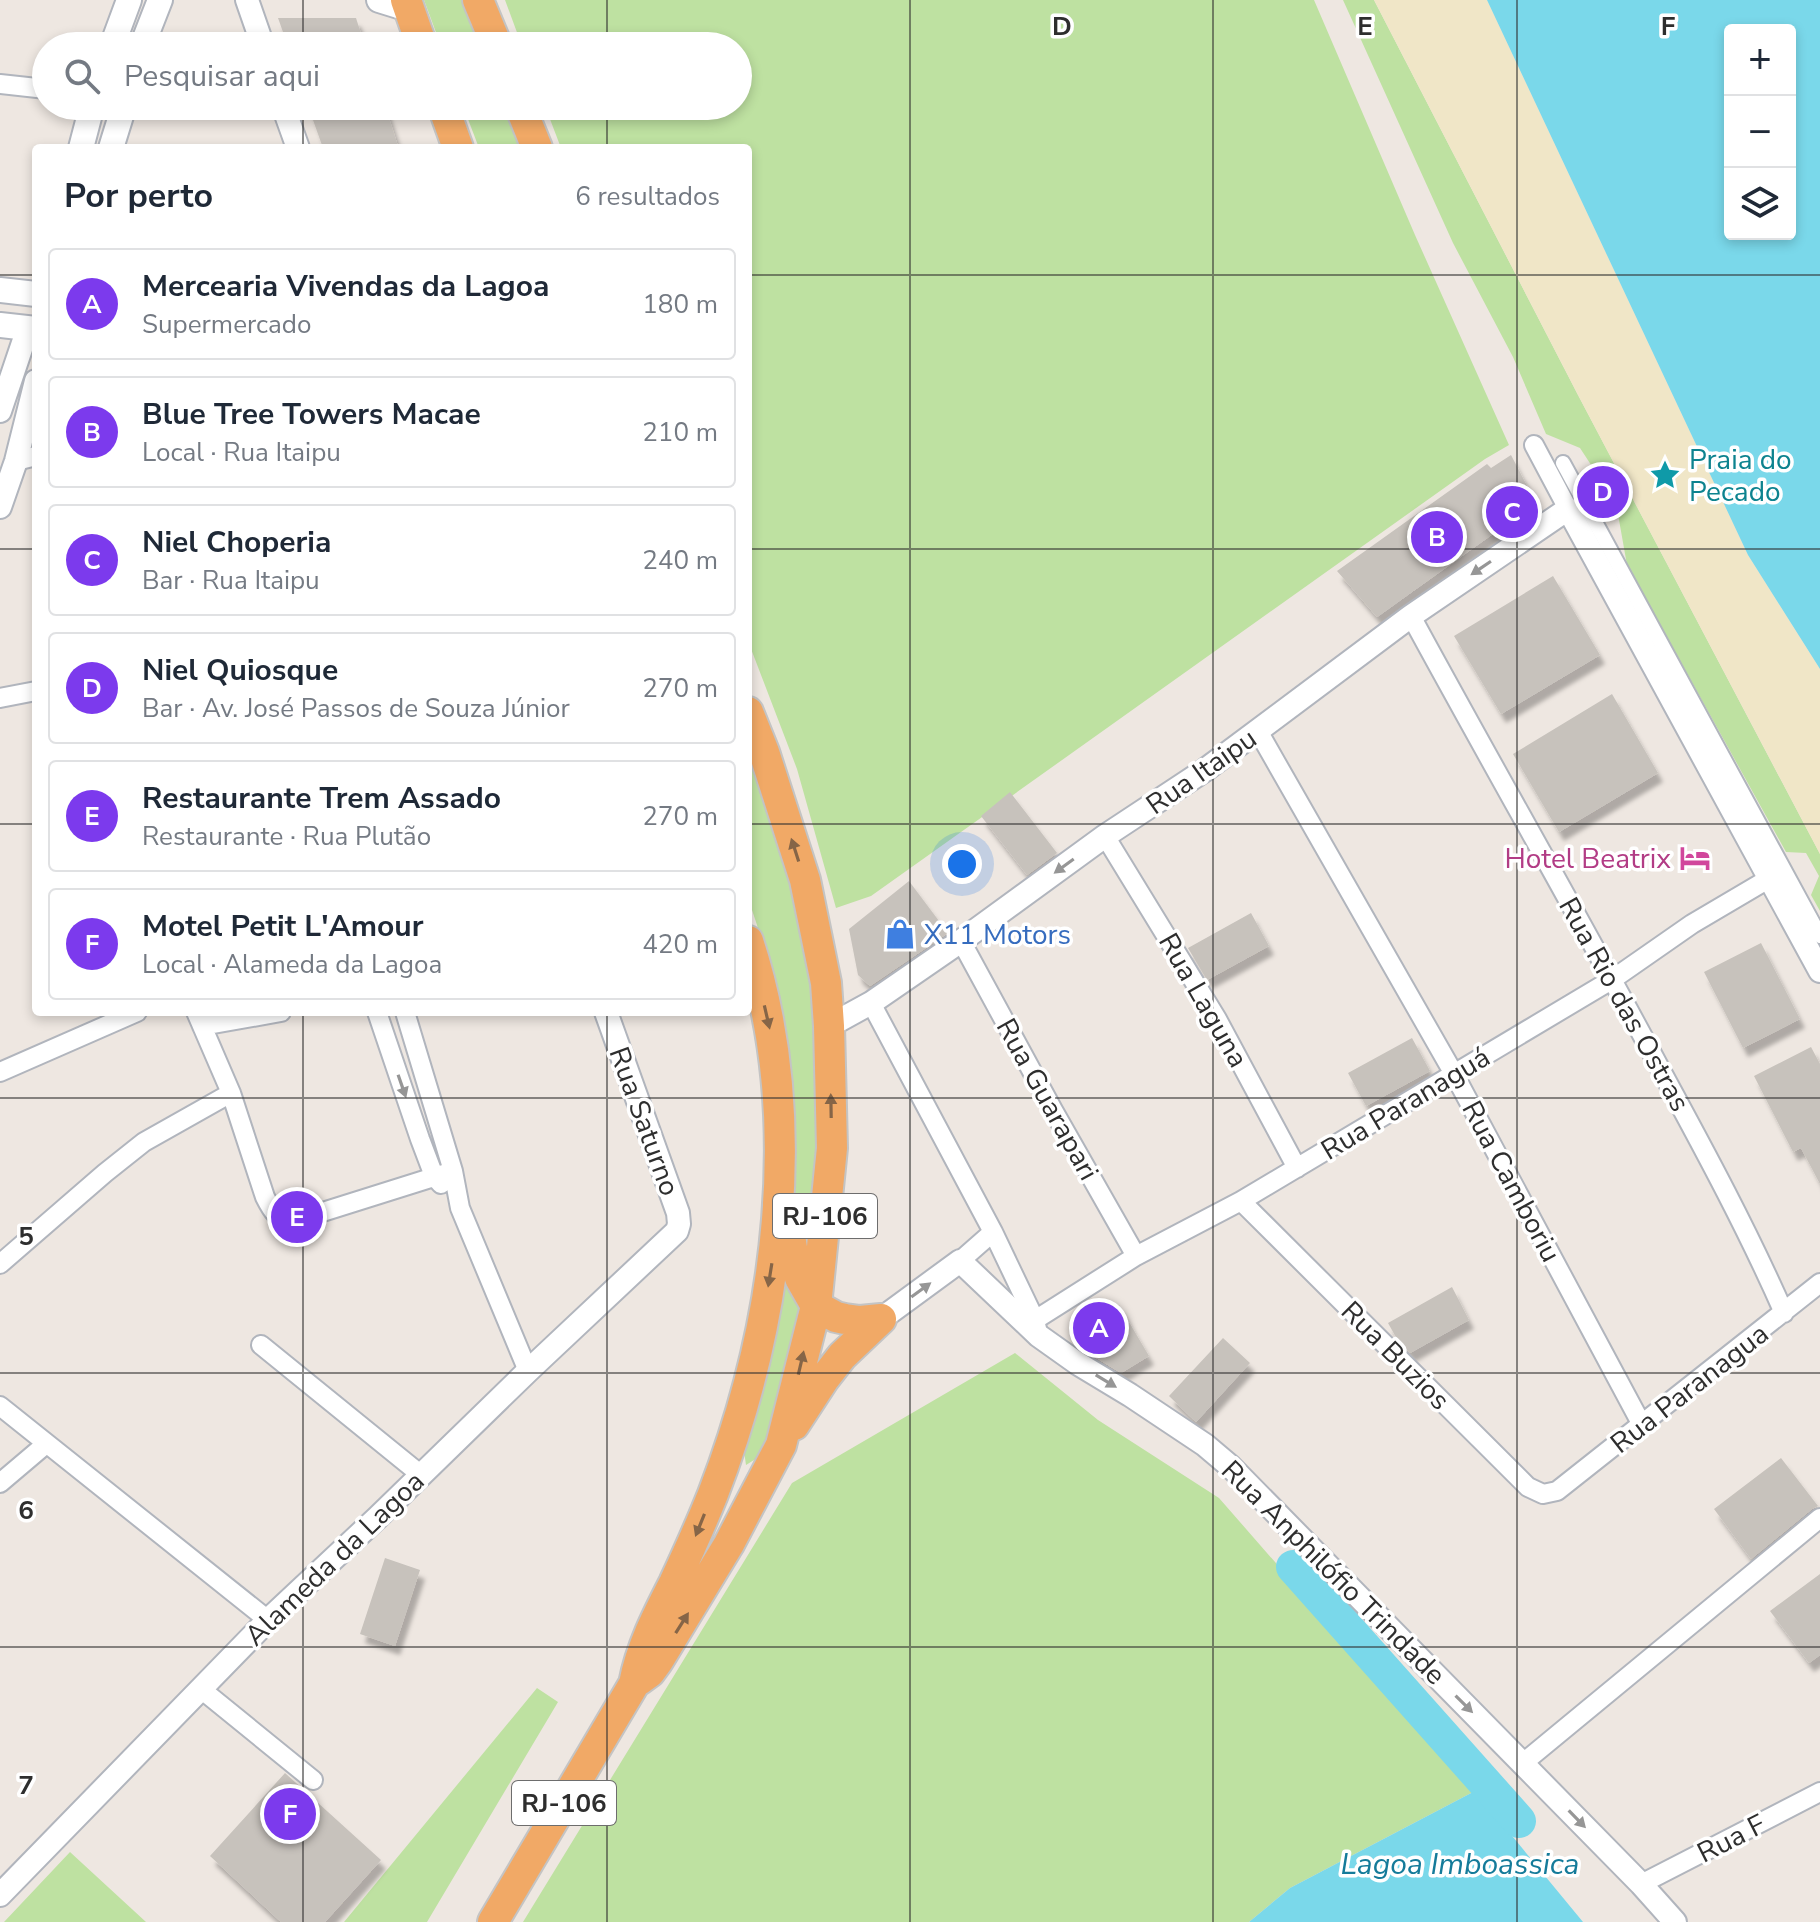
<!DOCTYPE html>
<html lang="pt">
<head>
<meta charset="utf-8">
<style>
	body { margin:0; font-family:"Nunito Sans",sans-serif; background:#f2f2f3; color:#1f2937 }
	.controls { position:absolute; right:24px; top:24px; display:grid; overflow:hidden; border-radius:8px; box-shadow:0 4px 12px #0003 }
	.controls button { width:72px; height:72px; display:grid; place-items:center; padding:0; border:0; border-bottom:2px solid #e0e1e3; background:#fff; color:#1f2937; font:40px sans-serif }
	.you { position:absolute; left:962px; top:864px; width:28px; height:28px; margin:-20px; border:6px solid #fff; border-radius:50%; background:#1a73e8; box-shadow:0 0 0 12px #1a73e833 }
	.badge { display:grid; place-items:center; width:52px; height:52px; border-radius:50%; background:#7c3aed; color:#fff; font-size:26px; font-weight:700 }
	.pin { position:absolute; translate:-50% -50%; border:4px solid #fff; box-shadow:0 2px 8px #0006 }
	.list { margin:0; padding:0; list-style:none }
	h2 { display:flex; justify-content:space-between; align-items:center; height:104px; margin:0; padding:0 32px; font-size:34px }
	h2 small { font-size:26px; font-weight:400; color:#747a83 }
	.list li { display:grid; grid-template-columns:52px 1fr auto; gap:24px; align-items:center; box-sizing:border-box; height:112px; margin:0 16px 16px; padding:0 16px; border:2px solid #e0e1e3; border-radius:8px }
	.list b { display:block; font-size:30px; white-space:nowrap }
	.list p { margin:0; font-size:26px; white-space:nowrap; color:#747a83 }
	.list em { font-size:26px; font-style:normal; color:#747a83 }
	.icon { flex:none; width:44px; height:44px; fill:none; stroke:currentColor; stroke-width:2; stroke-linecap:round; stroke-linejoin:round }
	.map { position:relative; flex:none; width:1820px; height:1922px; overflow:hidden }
	.search { position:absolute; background:#fff; box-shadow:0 4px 12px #0003; left:32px; top:32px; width:720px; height:88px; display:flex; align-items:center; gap:20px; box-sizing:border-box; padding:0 28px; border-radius:44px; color:#747a83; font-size:30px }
	.panel { position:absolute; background:#fff; box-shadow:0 4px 12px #0003; left:32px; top:144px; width:720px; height:872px; border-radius:8px }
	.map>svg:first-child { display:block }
	.green { fill:#bee1a1 }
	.sand { fill:#f0e6c7 }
	.water { fill:#7ad8ea; fill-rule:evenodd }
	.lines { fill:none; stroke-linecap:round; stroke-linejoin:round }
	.river { stroke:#7ad8ea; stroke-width:34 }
	.building { fill:#c7c2bc; filter:url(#shadow) }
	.pedestrian-casing { stroke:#b1b5bd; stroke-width:18 }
	.minor-casing { stroke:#b1b5bd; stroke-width:22 }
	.tertiary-casing { stroke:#b1b5bd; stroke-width:26 }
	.secondary-casing { stroke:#b1b5bd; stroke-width:28 }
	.trunk-casing { stroke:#c4c4c4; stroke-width:34 }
	.pedestrian { stroke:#fff; stroke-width:14 }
	.minor { stroke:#fff; stroke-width:18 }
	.tertiary { stroke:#fff; stroke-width:22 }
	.secondary { stroke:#fff; stroke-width:24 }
	.trunk { stroke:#f1a966; stroke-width:30 }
	.oneway { fill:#969696 }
	.oneway2 { fill:#866547 }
	.grid { fill:none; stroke:#2e2e2e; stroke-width:2; stroke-opacity:0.55 }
	.labels { text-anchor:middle; stroke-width:7; stroke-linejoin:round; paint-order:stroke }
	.shield { fill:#fff; stroke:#6d6d6d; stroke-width:2 }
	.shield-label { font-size:26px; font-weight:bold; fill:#2e2e2e }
	.culture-label { font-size:28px; fill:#0d838f; stroke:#fff; text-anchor:start }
	.street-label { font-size:28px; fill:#2e2e2e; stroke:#fff }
	.hotel-label { font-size:28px; fill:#b23c85; stroke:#fff; text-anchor:end }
	.shop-label { font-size:28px; fill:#366cbe; stroke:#fff; text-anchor:start }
	.water-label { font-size:30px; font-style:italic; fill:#157b9a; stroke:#fff }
	.grid-label { font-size:26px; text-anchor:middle; font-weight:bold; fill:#2e2e2e; stroke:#fff; stroke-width:7; stroke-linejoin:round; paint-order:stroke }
</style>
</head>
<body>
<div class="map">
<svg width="1820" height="1922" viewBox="0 0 1820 1922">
	<defs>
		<filter id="shadow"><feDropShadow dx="5" dy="9" stdDeviation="2" flood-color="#0004"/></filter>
	</defs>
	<rect width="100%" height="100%" fill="#eee7e1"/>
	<path class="green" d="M424,0H466L482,46H441Z
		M505,0H1314L1415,235L1509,445L1485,459L871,896L836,908L797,769L748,641V148H561L545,106H738V46H522Z
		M1343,0H1374L1578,395L1820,854V911L1811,895L1819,876L1806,853L1786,852L1627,565L1616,503L1580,448L1546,434L1513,357L1453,243Z
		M463,106H505L520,148H479Z
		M748,740L816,964L823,1134L812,1279L793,1222L789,1064L757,925L748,898Z
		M785,1279L806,1305L794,1373L762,1455L746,1465L744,1451L756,1410Z
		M1015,1353L1098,1420L1219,1498L1475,1791L1290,1888L1249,1922H523L792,1483Z
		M537,1688L558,1702L427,1922H344Z
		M70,1852L146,1922H4Z"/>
	<path class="sand" d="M1374,0H1487L1748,555L1820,669V854L1578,395Z"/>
	<path class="water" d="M1487,0H1820V669L1748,555ZM1730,30H1790V234H1730Z
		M1475,1791L1583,1922H1249L1290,1888Z"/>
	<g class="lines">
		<path class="river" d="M1293,1567L1519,1821"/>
	</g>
	<path class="building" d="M278,18H356L365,46H288Z
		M308,106H385L398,146L386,148H323Z
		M1511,455L1536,503L1377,617L1337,571L1487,464L1491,468Z
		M1553,576L1600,655L1501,714L1454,636Z
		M1612,694L1658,773L1559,832L1513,754Z
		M1010,792L1057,853L1027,875L981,816Z
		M909,881L948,933L870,986L858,975L849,929Z
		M1251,913L1269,946L1207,980L1188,948Z
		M1761,943L1800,1019L1743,1048L1704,972Z
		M1412,1038L1430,1071L1366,1106L1348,1073Z
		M1811,1047L1820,1064V1184L1801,1148L1793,1152L1754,1076Z
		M1452,1287L1469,1320L1410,1353L1397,1339L1388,1323Z
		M1119,1305L1149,1356L1121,1373L1085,1351L1072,1339Z
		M1223,1338L1250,1363L1196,1422L1169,1396Z
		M1781,1458L1818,1506L1812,1509L1751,1559L1714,1509Z
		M385,1558L420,1570L395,1646L360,1634Z
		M1820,1574V1655L1809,1663L1770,1611Z
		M285,1773L381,1860L325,1922H281L210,1856Z"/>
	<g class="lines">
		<g class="pedestrian-casing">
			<path id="pedestrian" d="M1563,463L1820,936"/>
		</g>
		<g class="minor-casing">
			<path id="minor" d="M0,84L46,89
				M1534,445L1568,509
				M16,461L36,456
				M1411,616C1494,769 1581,920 1663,1074C1706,1153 1748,1231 1784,1313
				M0,698L36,691
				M1258,731L1454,1074L1642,1425
				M1105,836L1217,1019L1297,1168
				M961,941L1053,1110L1136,1256
				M871,1003L993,1232L1035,1320L1037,1329
				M196,1012L231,1093L265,1197C272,1211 277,1220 294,1221L453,1171
				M377,1012L420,1139L434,1176L441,1184
				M405,1012L453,1171L460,1208L528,1371
				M202,1026L281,1012
				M0,1072L137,1012
				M1241,1201L1528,1487L1543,1494L1557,1491L1820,1283
				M960,1261L993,1232
				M0,1264L105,1173L144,1142L231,1093
				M1035,1320L1136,1256L1241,1201L1613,979L1692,924L1770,878
				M261,1345L420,1474
				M0,1406L268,1620
				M0,1483L46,1444
				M201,1689L313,1780
				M1523,1763L1820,1518
				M1641,1884L1820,1792"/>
		</g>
		<g class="tertiary-casing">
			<path id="tertiary" d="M247,0L263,46
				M283,106L298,148
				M0,411L28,328
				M0,507L16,461L36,381
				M829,1026L871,1003L961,941L1105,836L1205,770L1411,616L1568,509L1820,971
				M881,1319L960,1261L1039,1336L1077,1363L1130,1395L1205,1445L1231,1467L1641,1884L1675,1922
				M0,1895L268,1620L378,1517L528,1371L677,1231L679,1224L678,1213L606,1012"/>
		</g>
		<g class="secondary-casing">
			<path id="secondary" d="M379,0L408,9
				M112,46L129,0
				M142,46L160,0
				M81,148L92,106
				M111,148L124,106
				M0,290L36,294
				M0,325L36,329"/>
		</g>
		<g class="trunk-casing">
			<path id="trunk" d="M406,0L422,46
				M478,0L497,46
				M443,106L458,148
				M520,106L537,148
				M787,1216L792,1248L800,1278L816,1306L836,1317L845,1319L860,1321L881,1319
				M794,1425L824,1379L842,1356L881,1319
				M639,1680L650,1672L658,1661L729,1544L781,1445L816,1306L832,1148L829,1026L826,983L805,880L764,752L748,712
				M493,1922L634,1684C641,1647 657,1616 674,1583C688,1553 701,1524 713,1494C779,1323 806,1118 748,941"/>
		</g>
		<use href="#pedestrian" class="pedestrian"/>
		<use href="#minor" class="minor"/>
		<use href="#tertiary" class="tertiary"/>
		<use href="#secondary" class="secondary"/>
		<use href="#trunk" class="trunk"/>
	</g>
	<defs><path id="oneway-solid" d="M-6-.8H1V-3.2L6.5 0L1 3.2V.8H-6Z" transform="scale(2)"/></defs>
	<g class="oneway">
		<use href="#oneway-solid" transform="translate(1481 568) rotate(146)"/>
		<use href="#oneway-solid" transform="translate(1064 866) rotate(144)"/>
		<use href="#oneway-solid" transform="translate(402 1086) rotate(71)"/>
		<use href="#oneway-solid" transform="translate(921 1290) rotate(-36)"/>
		<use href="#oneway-solid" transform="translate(1106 1381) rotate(31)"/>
		<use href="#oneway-solid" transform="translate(1464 1704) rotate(45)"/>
		<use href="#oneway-solid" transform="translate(1577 1819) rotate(46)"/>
	</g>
	<g class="oneway2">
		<use href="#oneway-solid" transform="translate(795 850) rotate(-108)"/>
		<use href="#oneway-solid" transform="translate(767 1017) rotate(77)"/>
		<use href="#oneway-solid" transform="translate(831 1106) rotate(-91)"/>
		<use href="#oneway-solid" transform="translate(770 1275) rotate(99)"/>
		<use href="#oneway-solid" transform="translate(801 1363) rotate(-77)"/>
		<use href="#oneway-solid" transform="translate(700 1525) rotate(112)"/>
		<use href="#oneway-solid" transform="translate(682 1623) rotate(-58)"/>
	</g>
	<path class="grid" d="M303,0V46M607,0V46M910,0V1922M1213,0V1922M1517,0V1922M303,106V148M607,106V148M0,275H36M748,275H1820M0,549H36M748,549H1820M0,824H36M748,824H1820M303,1012V1922M607,1012V1922M0,1098H1820M0,1373H1820M0,1647H1820"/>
	<defs>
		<g id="sight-bare" transform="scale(2.4)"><path d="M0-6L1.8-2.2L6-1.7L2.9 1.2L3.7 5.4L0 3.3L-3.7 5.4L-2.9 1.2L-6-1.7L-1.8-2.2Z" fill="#0f9aa8" stroke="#fff" stroke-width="2.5" paint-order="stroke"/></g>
		<g id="hotel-bare" transform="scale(2.4)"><path d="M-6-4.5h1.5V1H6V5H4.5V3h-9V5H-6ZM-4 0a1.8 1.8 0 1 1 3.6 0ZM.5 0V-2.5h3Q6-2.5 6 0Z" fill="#d1479c" stroke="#fff" stroke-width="2.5" paint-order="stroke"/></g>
		<g id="shop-bare" transform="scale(2.4)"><path d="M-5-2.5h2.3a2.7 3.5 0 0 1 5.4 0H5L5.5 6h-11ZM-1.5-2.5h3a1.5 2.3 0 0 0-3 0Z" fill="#3f7fe0" stroke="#fff" stroke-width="2.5" paint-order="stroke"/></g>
	</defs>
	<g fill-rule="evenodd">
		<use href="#sight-bare" x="1665" y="475"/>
		<use href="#hotel-bare" x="1695" y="858"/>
		<use href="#shop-bare" x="900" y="934"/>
	</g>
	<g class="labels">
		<g class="shield">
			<rect x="773" y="1194" width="104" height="44" rx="6"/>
			<rect x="512" y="1781" width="104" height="44" rx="6"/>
		</g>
		<g class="shield-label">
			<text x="825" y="1225">RJ-106</text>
			<text x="564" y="1812">RJ-106</text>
		</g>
		<g class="culture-label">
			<text x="1689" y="469">Praia do<tspan x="1689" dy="32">Pecado</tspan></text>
		</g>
		<g class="street-label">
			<text transform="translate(1201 771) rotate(-35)" y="10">Rua Itaipu</text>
			<text transform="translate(1204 1000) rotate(60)" y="10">Rua Laguna</text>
			<text transform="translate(1625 1004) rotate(61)" y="10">Rua Rio das Ostras</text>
			<text transform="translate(1048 1099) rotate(61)" y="10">Rua Guarapari</text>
			<text transform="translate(1405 1103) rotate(-31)" y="10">Rua Paranaguá</text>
			<text transform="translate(645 1121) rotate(70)" y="10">Rua Saturno</text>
			<text transform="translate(1512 1181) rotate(62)" y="10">Rua Camboriu</text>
			<text transform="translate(1396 1355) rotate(45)" y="10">Rua Buzios</text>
			<text transform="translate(1689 1388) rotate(-38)" y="10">Rua Paranagua</text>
			<text transform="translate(334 1558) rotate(-44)" y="10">Alameda da Lagoa</text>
			<text transform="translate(1334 1572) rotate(45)" y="10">Rua Anphilófio Trindade</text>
			<text transform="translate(1731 1838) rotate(-27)" y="10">Rua F</text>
		</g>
		<g class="hotel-label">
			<text x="1671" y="868">Hotel Beatrix</text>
		</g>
		<g class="shop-label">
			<text x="924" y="944">X11 Motors</text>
		</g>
		<g class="water-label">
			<text x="1460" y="1874">Lagoa Imboassica</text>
		</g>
	</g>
	<g class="grid-label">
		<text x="1062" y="35">D</text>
		<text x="1365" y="35">E</text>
		<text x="1668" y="35">F</text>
		<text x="26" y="1245">5</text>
		<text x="26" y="1519">6</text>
		<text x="26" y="1794">7</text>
	</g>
</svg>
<div class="controls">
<button>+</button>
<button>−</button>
<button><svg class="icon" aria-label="layers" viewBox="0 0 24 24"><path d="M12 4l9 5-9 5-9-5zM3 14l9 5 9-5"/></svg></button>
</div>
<div class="you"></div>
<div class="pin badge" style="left:1099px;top:1328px">A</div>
<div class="pin badge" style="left:1437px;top:537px">B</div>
<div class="pin badge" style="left:1512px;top:512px">C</div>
<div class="pin badge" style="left:1603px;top:492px">D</div>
<div class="pin badge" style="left:297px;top:1217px">E</div>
<div class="pin badge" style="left:290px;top:1814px">F</div>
<div class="search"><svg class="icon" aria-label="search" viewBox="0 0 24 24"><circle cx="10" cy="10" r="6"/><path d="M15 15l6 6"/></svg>Pesquisar aqui</div>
<section class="panel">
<h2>Por perto<small>6 resultados</small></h2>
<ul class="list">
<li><span class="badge">A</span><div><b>Mercearia Vivendas da Lagoa</b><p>Supermercado</p></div><em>180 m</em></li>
<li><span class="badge">B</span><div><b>Blue Tree Towers Macae</b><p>Local · Rua Itaipu</p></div><em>210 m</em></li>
<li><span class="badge">C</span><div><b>Niel Choperia</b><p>Bar · Rua Itaipu</p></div><em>240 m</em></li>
<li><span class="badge">D</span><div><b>Niel Quiosque</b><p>Bar · Av. José Passos de Souza Júnior</p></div><em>270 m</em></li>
<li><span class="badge">E</span><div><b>Restaurante Trem Assado</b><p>Restaurante · Rua Plutão</p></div><em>270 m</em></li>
<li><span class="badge">F</span><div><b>Motel Petit L'Amour</b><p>Local · Alameda da Lagoa</p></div><em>420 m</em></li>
</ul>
</section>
</div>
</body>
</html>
